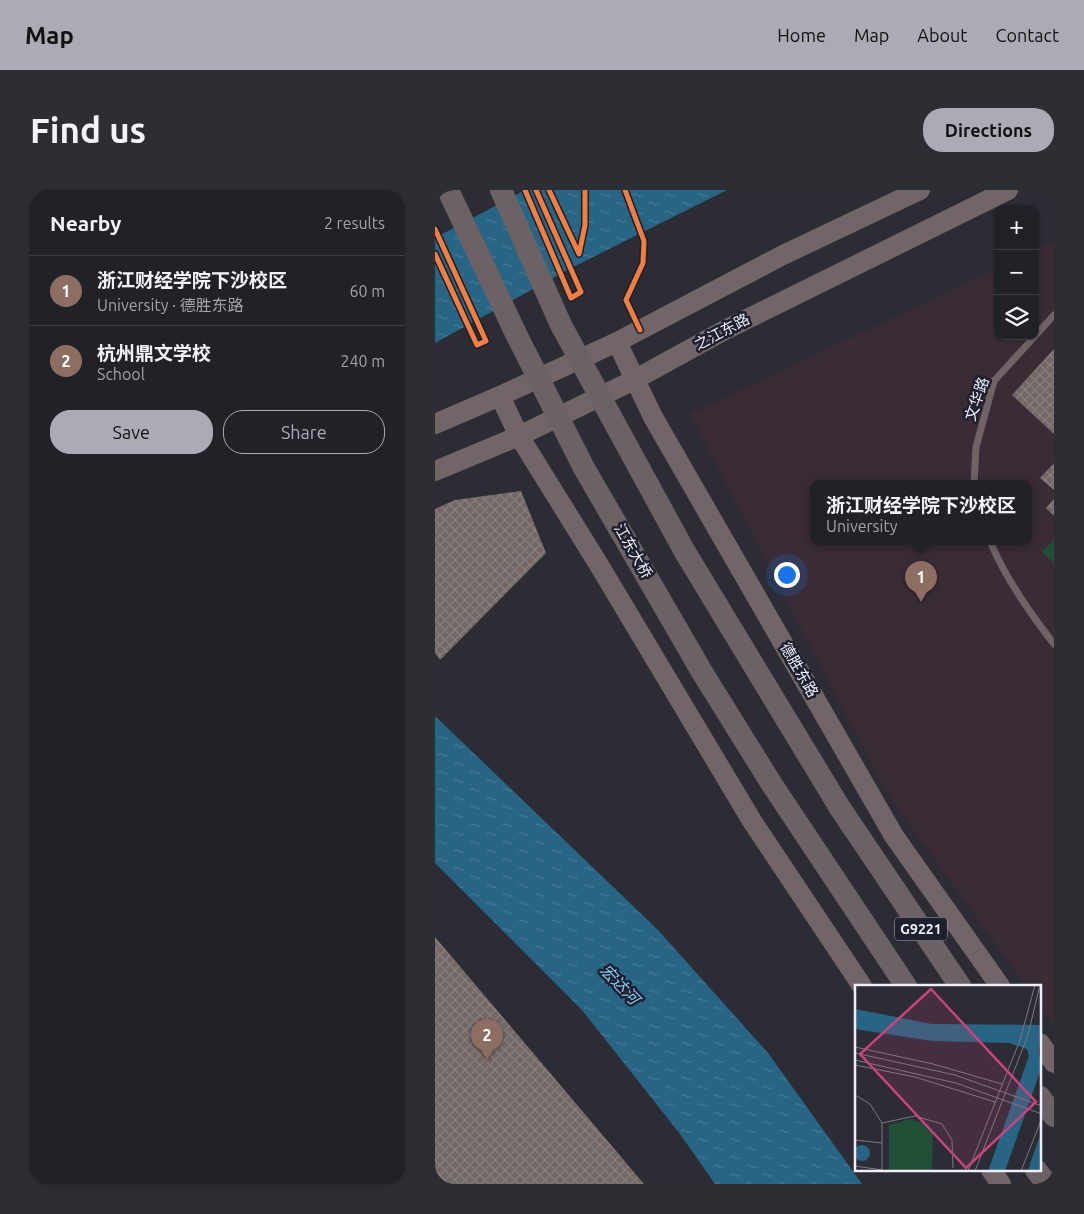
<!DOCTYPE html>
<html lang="en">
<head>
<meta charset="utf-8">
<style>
	body { margin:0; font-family:Ubuntu,"Noto Sans SC",sans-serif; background:#2d2e34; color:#f1f3f6 }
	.controls { position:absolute; right:15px; top:15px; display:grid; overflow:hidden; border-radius:10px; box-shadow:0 1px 4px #0004 }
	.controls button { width:45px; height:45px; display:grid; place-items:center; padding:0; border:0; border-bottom:1px solid #3e3e45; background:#212128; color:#f1f3f6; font:25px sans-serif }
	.you { position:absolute; left:351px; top:384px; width:18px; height:18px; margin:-12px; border:4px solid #fff; border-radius:50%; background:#1a73e8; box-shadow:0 0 0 8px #1a73e833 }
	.badge { display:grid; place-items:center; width:32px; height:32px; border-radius:50%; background:#aaabb5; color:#fff; font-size:16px; font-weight:700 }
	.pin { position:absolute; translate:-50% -41px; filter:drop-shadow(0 1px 2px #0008) }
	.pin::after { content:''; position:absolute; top:26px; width:18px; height:15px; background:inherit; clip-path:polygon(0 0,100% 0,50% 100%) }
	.popup { position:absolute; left:375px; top:290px; width:222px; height:65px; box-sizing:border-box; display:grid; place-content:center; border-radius:10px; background:#212128; filter:drop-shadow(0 1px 4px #0005); font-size:16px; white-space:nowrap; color:#a2a3a8 }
	.popup b { font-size:19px; color:#f1f3f6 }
	.popup::after { content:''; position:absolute; left:50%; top:100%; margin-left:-10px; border:10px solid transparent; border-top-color:#212128 }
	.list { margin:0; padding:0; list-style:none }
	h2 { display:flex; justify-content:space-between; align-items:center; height:65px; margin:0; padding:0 20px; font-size:21px }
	h2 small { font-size:16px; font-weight:400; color:#a2a3a8 }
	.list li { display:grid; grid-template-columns:32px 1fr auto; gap:15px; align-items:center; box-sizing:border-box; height:70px; padding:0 20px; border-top:1px solid #3e3e45 }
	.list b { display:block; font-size:19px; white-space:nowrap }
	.list p { margin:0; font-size:16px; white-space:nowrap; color:#a2a3a8 }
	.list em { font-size:16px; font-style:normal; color:#a2a3a8 }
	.actions { display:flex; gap:10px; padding:15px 20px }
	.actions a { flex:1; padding:11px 0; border:1px solid #aaabb5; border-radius:20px; text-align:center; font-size:18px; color:#aaabb5 }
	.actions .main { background:#aaabb5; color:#111 }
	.icon { flex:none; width:28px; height:28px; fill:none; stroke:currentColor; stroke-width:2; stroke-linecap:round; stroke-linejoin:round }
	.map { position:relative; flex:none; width:619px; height:994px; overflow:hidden; border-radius:20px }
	header { display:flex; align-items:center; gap:30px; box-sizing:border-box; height:70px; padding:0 25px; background:#aaabb5; color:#111 }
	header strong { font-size:24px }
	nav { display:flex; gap:28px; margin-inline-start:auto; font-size:18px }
	.intro { display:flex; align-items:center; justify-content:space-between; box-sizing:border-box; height:120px; padding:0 30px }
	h1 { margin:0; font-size:35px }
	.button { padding:12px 22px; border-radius:20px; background:#aaabb5; color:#111; font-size:18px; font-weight:700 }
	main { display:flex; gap:30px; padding:0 30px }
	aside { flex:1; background:#212128; border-radius:20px; box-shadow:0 1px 4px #0004 }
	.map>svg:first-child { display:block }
	.education { fill:#3a2c37; fill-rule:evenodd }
	.pitch { fill:#224f38 }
	.water { fill:url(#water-ripples) }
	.building { fill:url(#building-cross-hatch) }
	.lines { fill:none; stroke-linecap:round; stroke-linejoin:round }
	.service { stroke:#6f6365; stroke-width:7 }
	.secondary { stroke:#726568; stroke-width:20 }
	.trunk { stroke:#6c6266; stroke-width:22 }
	.cycleway-casing { stroke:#1e1f2f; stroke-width:8 }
	.cycleway { stroke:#f27e40; stroke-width:5 }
	.labels { text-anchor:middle; stroke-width:5; stroke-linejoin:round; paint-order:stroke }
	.shield { fill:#1e1f2f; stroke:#b0b1bd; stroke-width:1 }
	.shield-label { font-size:14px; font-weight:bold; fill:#eeeffa }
	.street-label { font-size:15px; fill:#eeeffa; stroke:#1e1f2f }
	.water-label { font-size:16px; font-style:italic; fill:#85ccf4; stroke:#1e1f2f }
	.inset-road { fill:none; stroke:#7a7a84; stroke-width:1 }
	.view { fill:#cb437b; fill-opacity:0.15; stroke:#cb437b; stroke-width:2.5 }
	.inset-edge { fill:none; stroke:#eeeffa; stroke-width:2.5 }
</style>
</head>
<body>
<header>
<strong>Map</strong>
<nav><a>Home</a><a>Map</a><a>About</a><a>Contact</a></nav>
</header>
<div class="intro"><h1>Find us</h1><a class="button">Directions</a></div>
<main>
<aside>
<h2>Nearby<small>2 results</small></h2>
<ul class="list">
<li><span class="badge" style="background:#8d6e63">1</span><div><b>浙江财经学院下沙校区</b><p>University · 德胜东路</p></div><em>60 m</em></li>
<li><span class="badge" style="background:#8d6e63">2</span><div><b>杭州鼎文学校</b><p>School</p></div><em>240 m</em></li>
</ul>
<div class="actions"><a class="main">Save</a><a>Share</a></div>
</aside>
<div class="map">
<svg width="619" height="994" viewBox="0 0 619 994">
	<defs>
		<pattern id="water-ripples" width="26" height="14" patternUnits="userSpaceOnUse" patternTransform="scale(1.25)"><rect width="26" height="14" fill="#286483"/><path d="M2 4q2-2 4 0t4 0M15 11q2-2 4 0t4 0" fill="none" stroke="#487a95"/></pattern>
		<pattern id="building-cross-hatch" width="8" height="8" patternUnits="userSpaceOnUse" patternTransform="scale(1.25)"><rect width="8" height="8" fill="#746866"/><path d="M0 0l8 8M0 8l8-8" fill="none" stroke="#887e7d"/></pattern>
	</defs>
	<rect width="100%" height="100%" fill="#2c2c35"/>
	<path class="education" d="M619,52V836L605,817V796H591L450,600L255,224L563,78V146H600V60ZM378,293H594V351H378Z"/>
	<path class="pitch" d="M619,350V373L607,362Z"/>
	<path class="water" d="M90,0H292L138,77L0,153V48Z
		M0,526L223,740L333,863L427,994H280L245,944L147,820L0,673Z"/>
	<path class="building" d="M619,159V244L577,205Z
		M619,273V300L605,288Z
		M86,301L111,363L5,470L0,463V319L20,310Z
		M619,309V326L611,318Z
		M0,747L209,994H0Z"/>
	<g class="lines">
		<path class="service" d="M600,146L619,125
			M539,293L541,257L559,191L600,146
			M555,351C570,388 594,422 619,454"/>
		<path class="secondary" d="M182,152L218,227L459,646L565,796
			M65,206L84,246L164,375L317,631L427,796
			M0,234L65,206L182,152L348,65L485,0
			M0,281L84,246L199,190L288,141L573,0
			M605,853L619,873
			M556,980L566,994"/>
		<path class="trunk" d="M13,0L82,146L149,278L267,482L336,593L471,796
			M66,0L126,135L250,362L405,618L525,796
			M605,907L619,926
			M601,980L612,994"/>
		<g class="cycleway-casing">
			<path id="cycleway" d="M90,0L136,108L146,102L101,0
				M114,0L144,64L150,35V0
				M190,0L209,51L208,73L191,110L205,140
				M0,39L51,151L42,155L0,64"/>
		</g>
		<use href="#cycleway" class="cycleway"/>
	</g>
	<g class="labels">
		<rect class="shield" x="460" y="727.5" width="52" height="23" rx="4"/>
		<g class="shield-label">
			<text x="486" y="744">G9221</text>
		</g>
		<g class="street-label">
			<text transform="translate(287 142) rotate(-28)" y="5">之江东路</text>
			<text transform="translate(542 209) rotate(-71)" y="5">文华路</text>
			<text transform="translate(198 361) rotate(60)" y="5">江东大桥</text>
			<text transform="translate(364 480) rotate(60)" y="5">德胜东路</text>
		</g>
		<g class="water-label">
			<text transform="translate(185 794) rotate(46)" y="6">宏达河</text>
		</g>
	</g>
	<g transform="translate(420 795)">
		<rect width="186" height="186" fill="#2c2c35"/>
		<path d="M55,134L74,140L73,145L78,146L77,186H34V140Z" fill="#224f38"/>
		<path d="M0,24L77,39L186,40L184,67L186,84L150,186H133L174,71L172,64L154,58L77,56L0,44ZM186,148V186H173L176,176ZM-1 168a8 8 0 1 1 16 0a8 8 0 1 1-16 0Z" fill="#286483"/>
		<path class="inset-road" d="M0,62L78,79L147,99M0,68L100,90L187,121M0,75L101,98L187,129M0,80L60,92L140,117M0,110L15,119L27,138V186M27,138L60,131L87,139L97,155L98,183M0,155L27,158M0,181L27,185M113,186L165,55L180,0M120,186L173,50L185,0M166,186L187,133"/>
		<path class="view" d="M76,4L181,117L111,183L5,69Z"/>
		<rect width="186" height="186" class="inset-edge"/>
	</g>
</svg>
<div class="controls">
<button>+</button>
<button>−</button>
<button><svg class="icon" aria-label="layers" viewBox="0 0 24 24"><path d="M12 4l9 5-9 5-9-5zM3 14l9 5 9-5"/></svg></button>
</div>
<div class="you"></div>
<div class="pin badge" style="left:486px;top:412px;background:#8d6e63">1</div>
<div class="popup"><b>浙江财经学院下沙校区</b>University</div>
<div class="pin badge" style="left:52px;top:870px;background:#8d6e63">2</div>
</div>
</main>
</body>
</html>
